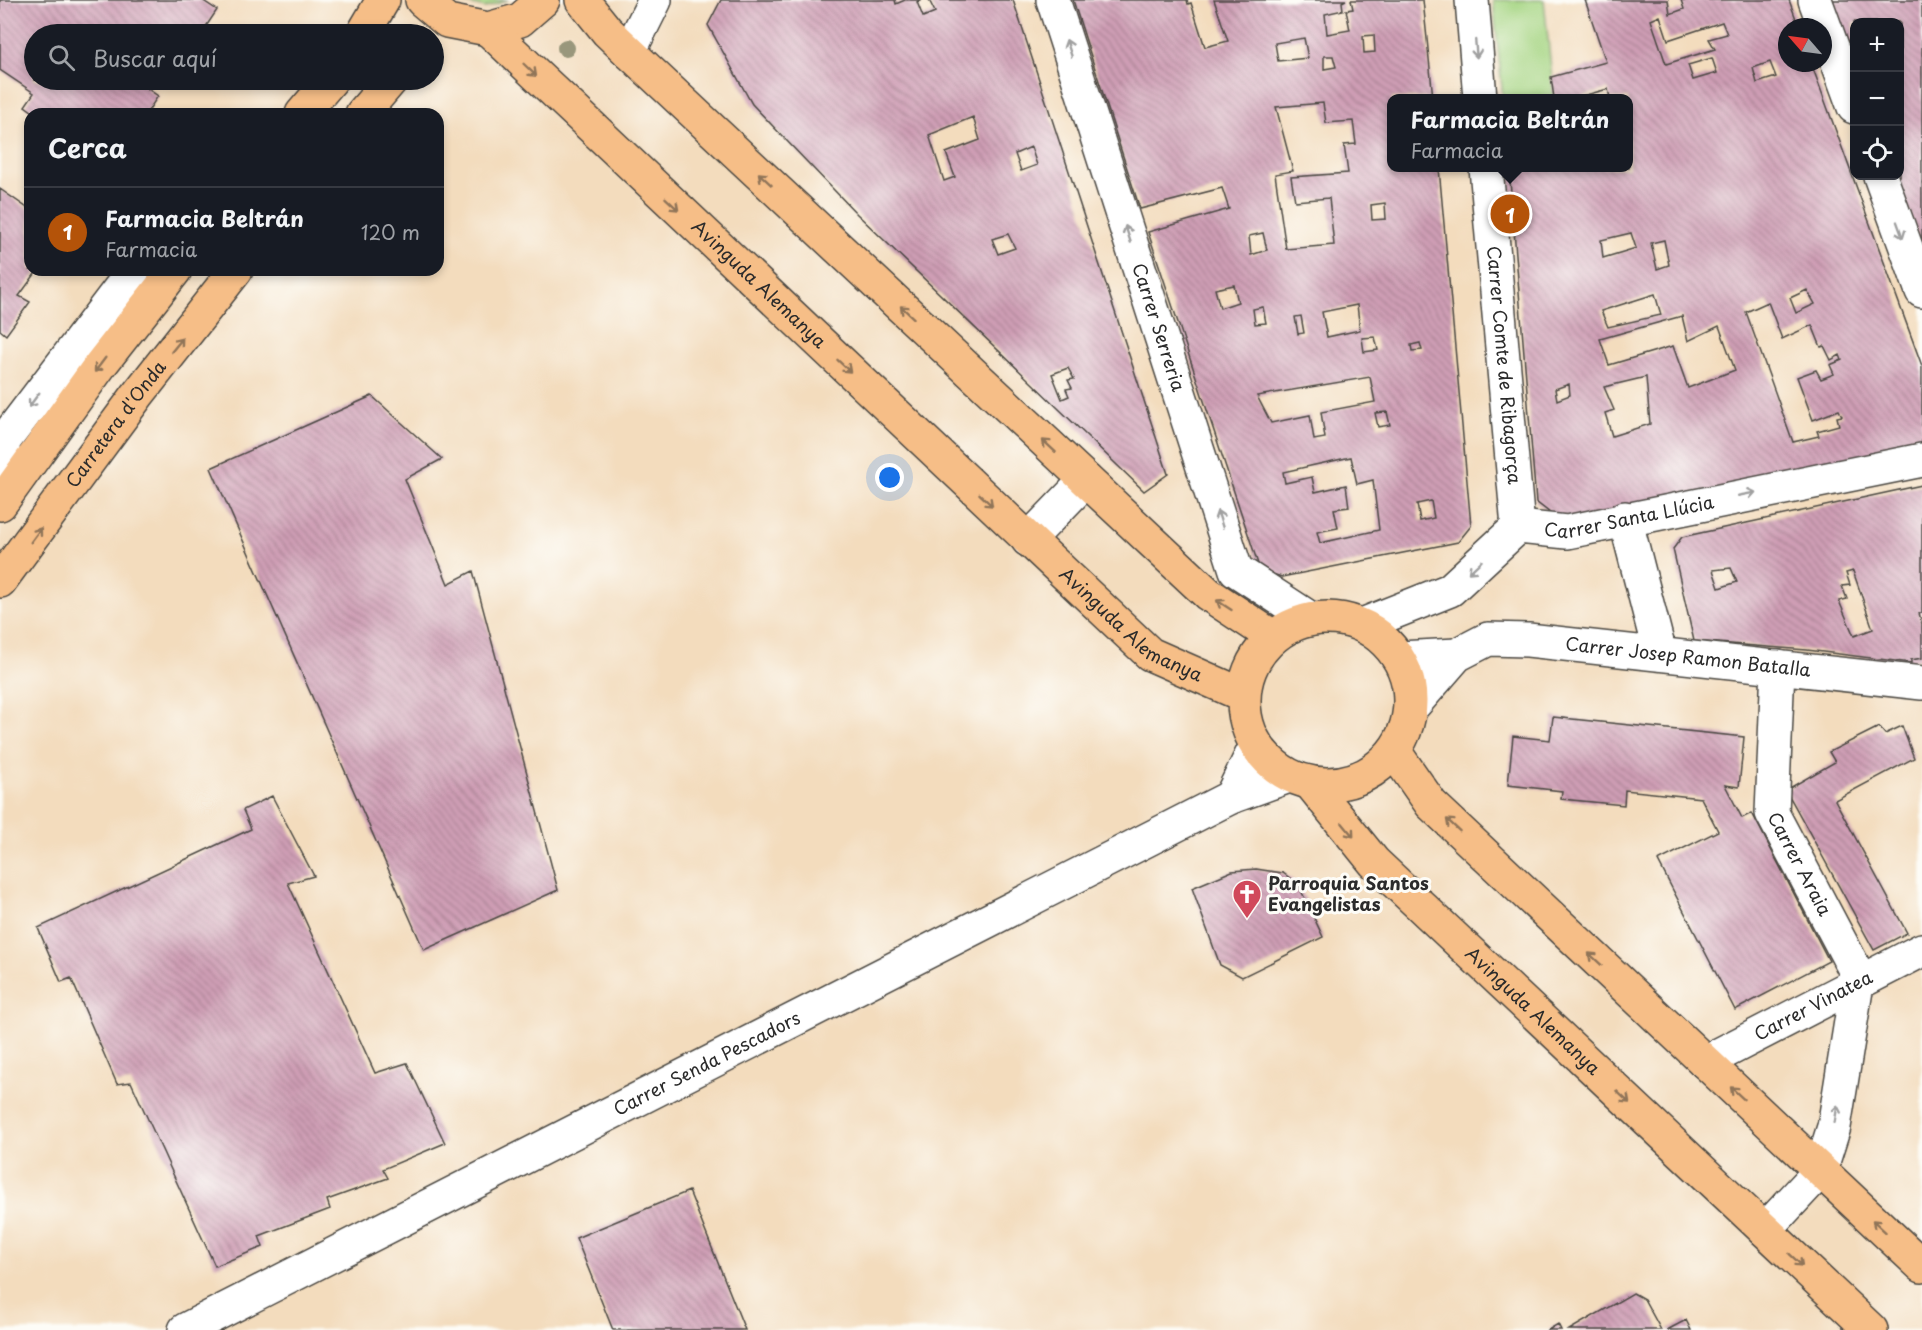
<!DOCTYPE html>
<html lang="es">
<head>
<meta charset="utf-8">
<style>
	body { margin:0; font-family:"Playpen Sans",sans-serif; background:#242831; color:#f1f3f6 }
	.controls { position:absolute; right:18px; top:18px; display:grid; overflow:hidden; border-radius:12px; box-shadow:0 3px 9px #0003 }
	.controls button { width:54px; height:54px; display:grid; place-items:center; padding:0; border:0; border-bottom:2px solid #363941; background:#171b24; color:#f1f3f6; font:30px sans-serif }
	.compass { position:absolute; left:1778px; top:18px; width:54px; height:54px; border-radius:50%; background:#171b24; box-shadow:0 3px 9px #0003; rotate:298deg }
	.you { position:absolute; left:890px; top:478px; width:21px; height:21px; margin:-15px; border:4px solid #fff; border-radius:50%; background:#1a73e8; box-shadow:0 0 0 9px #1a73e833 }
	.badge { display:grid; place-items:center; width:39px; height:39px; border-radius:50%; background:#b45309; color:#fff; font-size:20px; font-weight:700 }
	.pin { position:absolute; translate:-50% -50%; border:3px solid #fff; box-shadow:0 2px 6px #0006 }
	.popup { position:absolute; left:1387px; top:94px; width:246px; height:78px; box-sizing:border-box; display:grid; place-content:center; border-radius:12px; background:#171b24; filter:drop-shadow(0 2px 4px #0005); font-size:20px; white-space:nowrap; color:#9ea1a6 }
	.popup b { font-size:22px; color:#f1f3f6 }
	.popup::after { content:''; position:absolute; left:50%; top:100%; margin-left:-12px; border:12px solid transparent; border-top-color:#171b24 }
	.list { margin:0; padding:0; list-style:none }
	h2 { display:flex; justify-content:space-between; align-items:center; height:78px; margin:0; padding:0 24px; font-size:26px }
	h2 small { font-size:20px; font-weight:400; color:#9ea1a6 }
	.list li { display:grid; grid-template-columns:39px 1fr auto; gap:18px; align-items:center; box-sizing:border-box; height:90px; padding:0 24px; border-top:2px solid #363941 }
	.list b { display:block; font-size:22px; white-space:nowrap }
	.list p { margin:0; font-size:20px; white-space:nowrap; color:#9ea1a6 }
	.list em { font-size:20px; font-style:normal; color:#9ea1a6 }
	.icon { flex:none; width:33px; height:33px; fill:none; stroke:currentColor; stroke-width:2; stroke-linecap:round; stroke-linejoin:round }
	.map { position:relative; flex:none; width:1922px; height:1330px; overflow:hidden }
	.search { position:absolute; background:#171b24; box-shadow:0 3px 9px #0003; left:24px; top:24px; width:420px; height:66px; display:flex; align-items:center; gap:15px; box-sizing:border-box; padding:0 21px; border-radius:33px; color:#9ea1a6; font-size:22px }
	.panel { position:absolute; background:#171b24; box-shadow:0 3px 9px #0003; left:24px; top:108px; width:420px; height:168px; border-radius:18px }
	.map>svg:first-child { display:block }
	.grass { fill:url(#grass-tufts); stroke:#688057; stroke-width:1.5 }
	.park { fill:#a6d583; stroke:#688057; stroke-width:1.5 }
	.building { fill:url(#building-back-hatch); fill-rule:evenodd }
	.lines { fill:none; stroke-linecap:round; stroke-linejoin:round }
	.minor-casing { stroke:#494641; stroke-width:36 }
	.major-casing { stroke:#494641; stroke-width:36 }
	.minor { stroke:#fff; stroke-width:33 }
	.major { stroke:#f6be87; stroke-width:33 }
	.tree { fill:#99977b }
	.oneway { stroke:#a0a0a0 }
	.oneway2 { stroke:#907459 }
	.labels { text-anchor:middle; stroke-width:6; stroke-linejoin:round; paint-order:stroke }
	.street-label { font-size:18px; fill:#2b2b2b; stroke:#fdfcf7 }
	.poi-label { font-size:18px; font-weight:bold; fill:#2b2b2b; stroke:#fdfcf7; text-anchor:start }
</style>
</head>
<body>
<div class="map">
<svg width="1922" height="1330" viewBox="0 0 1922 1330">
	<defs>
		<pattern id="grass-tufts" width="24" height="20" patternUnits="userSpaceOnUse" patternTransform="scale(1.5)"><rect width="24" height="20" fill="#a6d583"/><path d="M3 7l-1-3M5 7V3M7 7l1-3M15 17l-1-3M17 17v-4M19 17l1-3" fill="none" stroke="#8fb771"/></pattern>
		<pattern id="building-back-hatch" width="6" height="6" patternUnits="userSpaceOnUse" patternTransform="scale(1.5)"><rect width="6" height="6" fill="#cf9eb5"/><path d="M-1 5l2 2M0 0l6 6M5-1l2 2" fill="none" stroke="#a88193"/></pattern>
	</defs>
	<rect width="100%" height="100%" fill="#fdfcf7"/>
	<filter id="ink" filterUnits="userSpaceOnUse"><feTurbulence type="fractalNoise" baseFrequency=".0167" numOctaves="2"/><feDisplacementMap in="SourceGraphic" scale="12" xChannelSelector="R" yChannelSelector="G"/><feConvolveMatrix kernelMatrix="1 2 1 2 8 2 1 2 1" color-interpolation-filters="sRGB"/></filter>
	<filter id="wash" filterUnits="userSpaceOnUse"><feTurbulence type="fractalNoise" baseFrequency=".008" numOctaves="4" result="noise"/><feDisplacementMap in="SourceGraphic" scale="24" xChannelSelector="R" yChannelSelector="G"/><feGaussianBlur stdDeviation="1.35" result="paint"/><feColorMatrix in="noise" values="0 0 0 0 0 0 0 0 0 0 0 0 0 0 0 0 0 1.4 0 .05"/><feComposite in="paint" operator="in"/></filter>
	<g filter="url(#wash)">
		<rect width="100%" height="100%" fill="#f3dcbd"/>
		<path class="grass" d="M453,0H508L485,8Z"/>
		<path class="park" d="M1493,0H1544L1554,98H1503Z"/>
		<g id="blocks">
			<path class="building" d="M0,0H202L217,10L201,34H34V80H154L148,89L158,96L146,114H36L25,106L34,93L0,70Z
				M721,0H895L896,4L905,0H922L917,2L923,17L935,12L929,0H1013L1168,474L1144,491L857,214L786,140L752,104L708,25ZM973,117L980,140L946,153L955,177L944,181L929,135ZM1031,147L1037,165L1021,171L1015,154ZM1008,234L1015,248L998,254L992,239ZM1068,368L1074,379L1068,380L1072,388L1066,389L1069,396L1062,399L1052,374Z
				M1073,0H1187L1188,4L1191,3L1205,47L1228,41L1214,0H1346L1342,2L1343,10L1325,14L1327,34L1350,30L1346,10L1353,9L1351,0H1423L1433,98H1392V106L1388,107V117H1392V168H1439L1471,526L1458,542L1282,577L1260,570L1148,232L1229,209L1222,188L1140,209ZM1374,35L1375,52L1364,53L1363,36ZM1304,38L1308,58L1278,61L1275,43ZM1324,56H1333L1336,67L1324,69ZM1323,103L1326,123L1353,121L1356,144L1344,145L1348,173L1291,177L1295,201L1329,198L1334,245L1286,249L1275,174L1293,171L1276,107ZM1385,203L1386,219L1372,220L1371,205ZM1263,233L1267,250L1251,255L1249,236ZM1234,285L1238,302L1220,308L1215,289ZM1357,305L1360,330L1327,337L1322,312ZM1263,307L1266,323L1255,324L1253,309ZM1301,316L1304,333L1298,334L1295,317ZM1375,337L1378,350L1364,352L1362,338ZM1420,343L1422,350L1412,351L1411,345ZM1370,377L1375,402L1321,412L1325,438L1314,440L1310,415L1271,423L1257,396ZM1387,412L1390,425L1378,427L1375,413ZM1351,457L1357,484L1373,480L1379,530L1320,543L1317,532L1338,528L1334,509L1349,507L1346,485L1315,492L1312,477L1285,483L1283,472ZM1431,501L1434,518L1420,521L1417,504Z
				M1585,0H1668L1670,14L1684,9L1681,0H1789L1799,27H1787V63H1811L1922,366V447L1563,523L1536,502L1509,168H1629L1628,98H1610L1608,89L1575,98H1554L1551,77L1606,62ZM1660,16L1668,40L1722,22L1727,34L1709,39L1715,49L1666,64L1651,20ZM1712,58L1717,73L1693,80L1688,65ZM1770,62L1776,77L1757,83L1753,68ZM1631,233L1636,248L1603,258L1601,240ZM1664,240L1669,265L1657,269L1651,243ZM1807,290L1815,304L1796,313L1790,298ZM1655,294L1661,315L1608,327L1601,311ZM1768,302L1782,339L1812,325L1821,347L1824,346L1831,360L1840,355L1842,360L1830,365L1834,374L1821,379L1816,370L1797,377L1813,420L1839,410L1842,416L1837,417L1839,425L1817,431L1819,436L1793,442L1746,312ZM1682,316L1688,341L1719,326L1735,370L1688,388L1673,346L1609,365L1600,339ZM1646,377L1650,424L1612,436L1605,413L1614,410L1604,387ZM1569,384L1570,395L1557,400L1555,389Z
				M1832,0H1922V248L1895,176H1900V22H1854V62Z
				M0,189L30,210V270H38L19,296L30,302L6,335L0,330Z
				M372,396L442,459L405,479L448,584L473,571L558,890L424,950L211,468Z
				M1922,485V613H1919L1922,624V658L1911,660V663L1807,650L1694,641L1673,549L1682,537ZM1731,568L1737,582L1719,588L1713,570ZM1853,571L1873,629L1854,636L1839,601L1847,599L1842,586L1850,585L1846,573Z
				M1553,717L1744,737L1739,787L1725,785L1742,818L1752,813L1829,961L1735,1010L1658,861L1718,831L1701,798L1625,790L1624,805L1561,799L1562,791L1508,785L1513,736L1550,740Z
				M1902,726L1914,758L1835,800L1907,933L1874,950L1786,790L1835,762L1829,752L1879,727L1885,734Z
				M272,796L314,876L288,883L375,1073L407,1063L445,1143L383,1169L388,1178L327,1200L330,1209L259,1236L263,1247L215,1266L131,1082L117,1084L71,978L61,982L38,928L251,829L243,810Z
				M1256,869L1283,873L1298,884L1323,937L1242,977L1220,965L1192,888L1232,871Z
				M689,1191L745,1330H613L576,1238Z
				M1633,1293L1644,1299L1661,1330H1569Z
				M1686,1320L1691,1330H1667Z
				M1558,1324L1561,1330H1548Z"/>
		</g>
	</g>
	<g filter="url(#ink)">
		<use href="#blocks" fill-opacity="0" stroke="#494641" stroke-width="1.5"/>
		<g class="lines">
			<g class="minor-casing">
				<g id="minor">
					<path id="s1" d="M1053,0L1236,570L1311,619"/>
					<path d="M1472,0L1480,98"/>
					<path d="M1815,0L1854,107"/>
					<path d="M629,52L655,0"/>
					<path id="s2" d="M1486,168L1518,527"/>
					<path d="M1880,176L1922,291"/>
					<path d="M4,498L3,442L134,270"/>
					<path d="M1625,518L1660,654"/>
					<path d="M1028,540L1086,480"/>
					<path id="s3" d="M1362,625L1450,590L1518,527L1567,532L1922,460"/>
					<path d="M1399,658L1457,655"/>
					<path id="s4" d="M1778,667L1772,813L1861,981"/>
					<path id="s5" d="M1411,708L1457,655L1488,639L1528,640L1922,683"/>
					<path d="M1231,797L1256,746"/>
					<path id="s6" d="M1705,1062L1922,950"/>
					<path d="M1765,1230L1820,1171L1834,1127L1857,984"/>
					<path id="s7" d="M185,1330L1231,797L1289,776"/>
				</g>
			</g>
			<g class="major-casing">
				<g id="major">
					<path d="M422,0L447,21L488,29L520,20L543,0"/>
					<path d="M582,0L607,31L629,52L1208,594L1273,637"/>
					<path id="s8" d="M488,29L1150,654L1243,695"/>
					<path d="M363,34L383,0"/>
					<path d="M302,114L331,80"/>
					<path d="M362,114L391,80"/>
					<path d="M0,504L101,364L175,270"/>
					<path id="s9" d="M0,581L139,393L236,270"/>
					<circle cx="1327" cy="701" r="83"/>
					<path d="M1394,751L1431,804L1922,1266"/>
					<path id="s10" d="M1311,784L1374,862L1871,1330"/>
				</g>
			</g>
			<use href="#minor" class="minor"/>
			<use href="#major" class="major"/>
		</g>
		<circle class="tree" cx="566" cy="48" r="9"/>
		<defs><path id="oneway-shaft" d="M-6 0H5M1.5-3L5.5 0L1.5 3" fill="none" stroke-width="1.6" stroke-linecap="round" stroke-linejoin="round" transform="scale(1.5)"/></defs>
		<g class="oneway">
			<use href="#oneway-shaft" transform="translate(1069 48) rotate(-108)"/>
			<use href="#oneway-shaft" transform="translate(1476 49) rotate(85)"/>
			<use href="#oneway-shaft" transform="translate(1900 230) rotate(70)"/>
			<use href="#oneway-shaft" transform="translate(1128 234) rotate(-108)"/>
			<use href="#oneway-shaft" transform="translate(34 400) rotate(126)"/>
			<use href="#oneway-shaft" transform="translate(1747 494) rotate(-11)"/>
			<use href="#oneway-shaft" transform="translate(1220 519) rotate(-108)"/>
			<use href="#oneway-shaft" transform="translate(1475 567) rotate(137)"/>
			<use href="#oneway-shaft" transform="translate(1836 1114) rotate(-81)"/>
		</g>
		<g class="oneway2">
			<use href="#oneway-shaft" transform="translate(530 70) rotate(44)"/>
			<use href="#oneway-shaft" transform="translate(765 179) rotate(-137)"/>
			<use href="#oneway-shaft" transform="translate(672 204) rotate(43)"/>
			<use href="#oneway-shaft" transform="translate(907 312) rotate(-137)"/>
			<use href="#oneway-shaft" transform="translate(177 345) rotate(-51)"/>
			<use href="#oneway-shaft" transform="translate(100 365) rotate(127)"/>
			<use href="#oneway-shaft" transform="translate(844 366) rotate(43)"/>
			<use href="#oneway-shaft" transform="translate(1049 446) rotate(-137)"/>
			<use href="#oneway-shaft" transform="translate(986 500) rotate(43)"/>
			<use href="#oneway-shaft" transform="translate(36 535) rotate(-54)"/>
			<use href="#oneway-shaft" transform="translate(1224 605) rotate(-147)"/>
			<use href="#oneway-shaft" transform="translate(1453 825) rotate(-137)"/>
			<use href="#oneway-shaft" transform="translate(1348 830) rotate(51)"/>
			<use href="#oneway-shaft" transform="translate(1595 959) rotate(-137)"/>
			<use href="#oneway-shaft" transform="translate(1737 1093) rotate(-137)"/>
			<use href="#oneway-shaft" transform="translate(1623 1097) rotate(43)"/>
			<use href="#oneway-shaft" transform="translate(1879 1226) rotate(-137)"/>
			<use href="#oneway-shaft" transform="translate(1796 1260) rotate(43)"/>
		</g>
	</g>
	<defs>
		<g id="church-pin" transform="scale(1.5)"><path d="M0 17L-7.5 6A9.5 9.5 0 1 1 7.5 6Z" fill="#d1495b" stroke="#fdfcf7"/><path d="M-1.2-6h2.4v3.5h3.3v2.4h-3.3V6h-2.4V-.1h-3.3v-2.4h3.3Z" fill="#fff"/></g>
	</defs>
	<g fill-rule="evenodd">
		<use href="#church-pin" x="1247" y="894"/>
	</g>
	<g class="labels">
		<g class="street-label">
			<text dy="6" stroke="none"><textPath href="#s8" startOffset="372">Avinguda Alemanya</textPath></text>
			<text dy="6" stroke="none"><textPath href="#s1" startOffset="344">Carrer Serreria</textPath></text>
			<text dy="6" stroke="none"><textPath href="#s2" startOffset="198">Carrer Comte de Ribagorça</textPath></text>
			<text dy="6" stroke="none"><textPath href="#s9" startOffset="195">Carretera d'Onda</textPath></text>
			<text dy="6" stroke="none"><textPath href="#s3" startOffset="300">Carrer Santa Llúcia</textPath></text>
			<text dy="6" stroke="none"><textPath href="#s8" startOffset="878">Avinguda Alemanya</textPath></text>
			<text dy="6" stroke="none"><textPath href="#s5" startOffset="306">Carrer Josep Ramon Batalla</textPath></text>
			<text dy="6" stroke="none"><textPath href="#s4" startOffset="204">Carrer Araia</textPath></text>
			<text dy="6" stroke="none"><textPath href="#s6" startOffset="122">Carrer Vinatea</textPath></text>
			<text dy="6" stroke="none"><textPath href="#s10" startOffset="318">Avinguda Alemanya</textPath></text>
			<text dy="6" stroke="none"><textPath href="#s7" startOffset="586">Carrer Senda Pescadors</textPath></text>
		</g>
		<g class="poi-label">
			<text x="1268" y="890">Parroquia Santos<tspan x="1268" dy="21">Evangelistas</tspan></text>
		</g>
	</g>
</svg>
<div class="controls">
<button>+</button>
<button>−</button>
<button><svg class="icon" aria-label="locate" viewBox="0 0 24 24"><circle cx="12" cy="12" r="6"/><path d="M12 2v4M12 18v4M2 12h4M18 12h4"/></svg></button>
</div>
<svg class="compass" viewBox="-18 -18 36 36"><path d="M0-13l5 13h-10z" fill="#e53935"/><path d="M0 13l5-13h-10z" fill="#9ea1a6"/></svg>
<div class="you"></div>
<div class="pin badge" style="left:1510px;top:214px">1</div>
<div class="popup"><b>Farmacia Beltrán</b>Farmacia</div>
<div class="search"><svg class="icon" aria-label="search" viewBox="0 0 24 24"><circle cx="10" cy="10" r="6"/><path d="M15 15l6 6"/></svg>Buscar aquí</div>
<section class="panel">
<h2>Cerca<small></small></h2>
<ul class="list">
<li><span class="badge">1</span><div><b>Farmacia Beltrán</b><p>Farmacia</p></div><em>120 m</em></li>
</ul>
</section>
</div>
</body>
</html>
